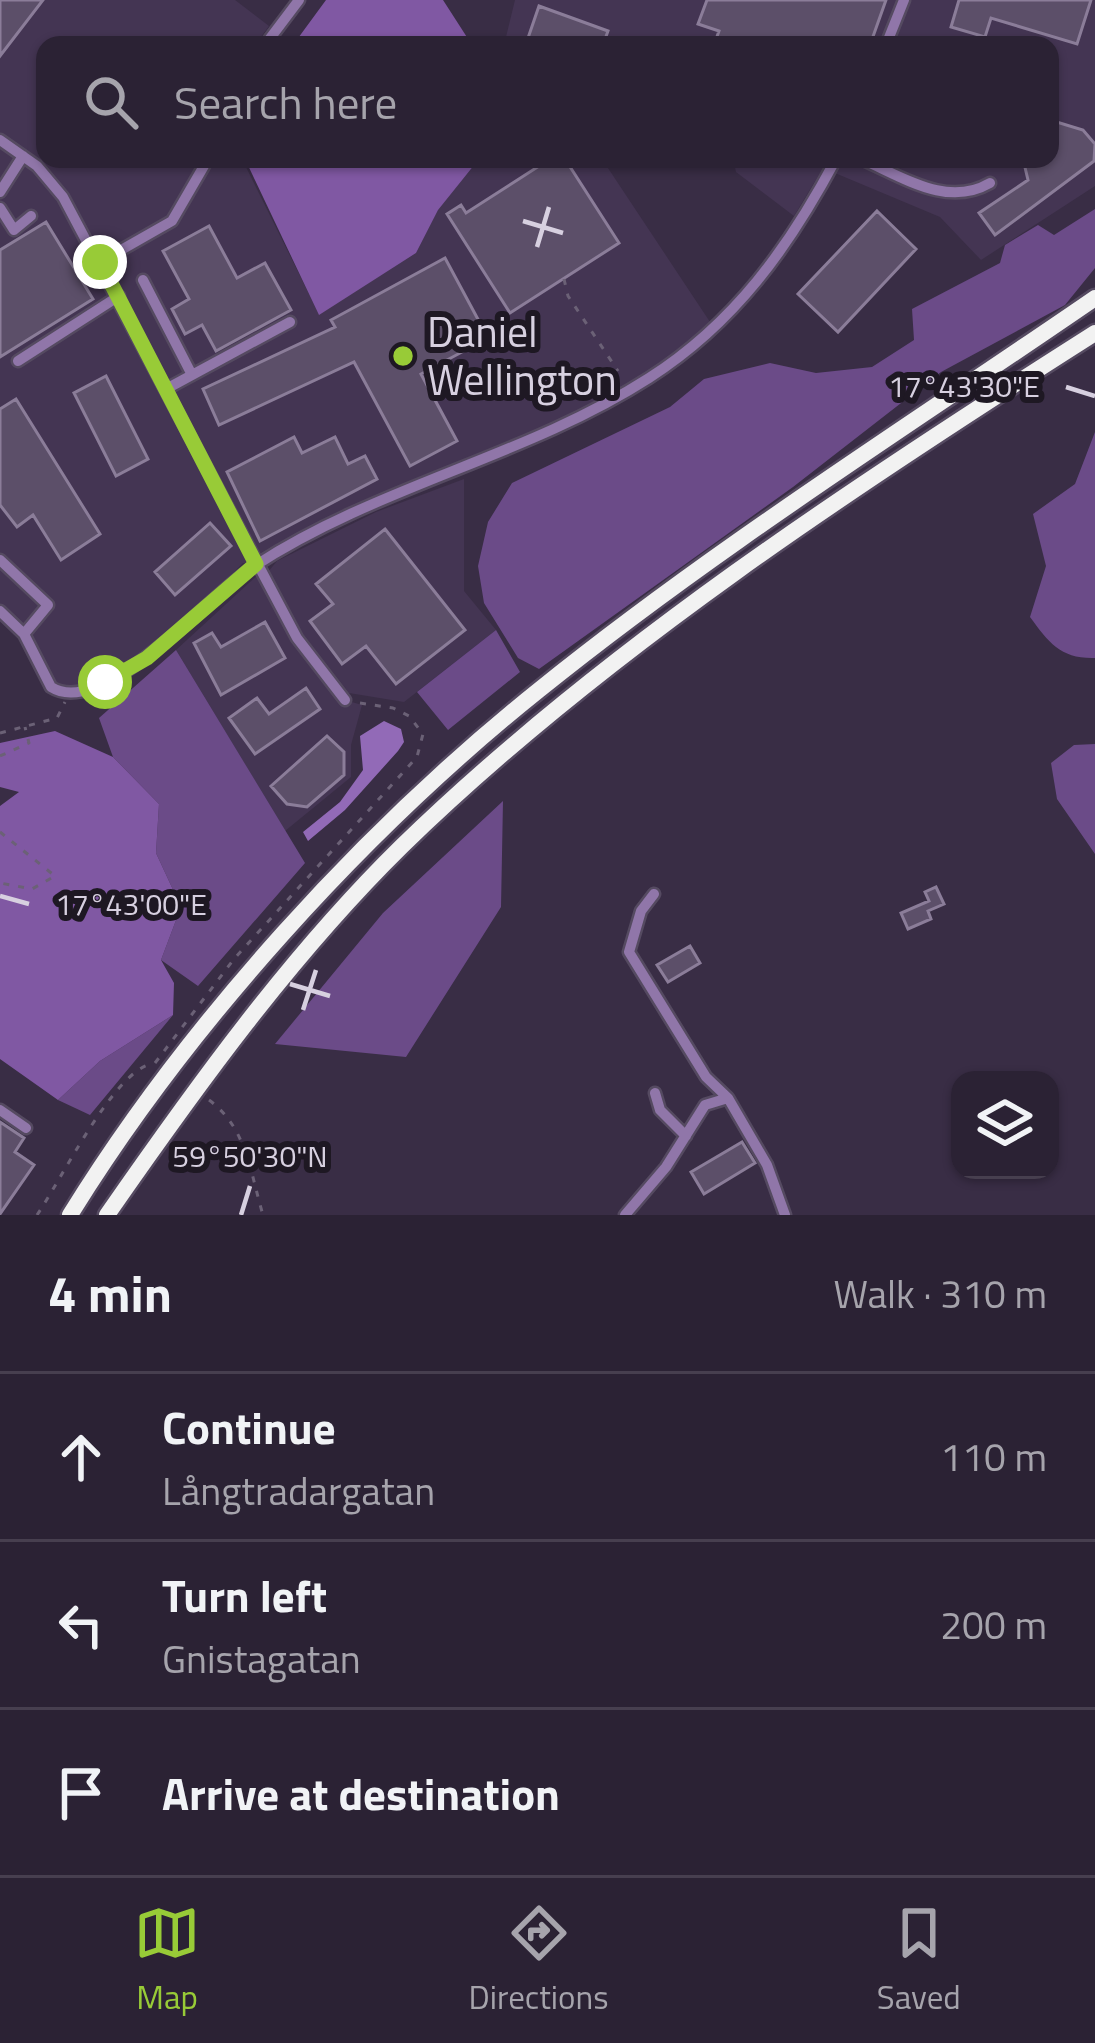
<!DOCTYPE html>
<html lang="en">
<head>
<meta charset="utf-8">
<style>
	body { margin:0; font-family:"Titillium Web",sans-serif; background:#372f40; color:#f1f3f6 }
	.controls { position:absolute; right:36px; bottom:36px; display:grid; overflow:hidden; border-radius:24px; box-shadow:0 3px 9px #0004 }
	.controls button { width:108px; height:108px; display:grid; place-items:center; padding:0; border:0; border-bottom:3px solid #473f4f; background:#2b2234; color:#f1f3f6; font:60px sans-serif }
	.stop { position:absolute; width:36px; height:36px; margin:-27px; border:9px solid #98cb37; border-radius:50%; background:#fff }
	.stop.end { background:#98cb37; border-color:#fff; box-shadow:0 3px 12px #0008 }
	.list { margin:0; padding:0; list-style:none }
	h2 { display:flex; justify-content:space-between; align-items:center; height:156px; margin:0; padding:0 48px; font-size:51px }
	h2 small { font-size:39px; font-weight:400; color:#a6a4ac }
	.list li { display:grid; grid-template-columns:78px 1fr auto; gap:36px; align-items:center; box-sizing:border-box; height:168px; padding:0 48px; border-top:3px solid #473f4f }
	.list b { display:block; font-size:45px; white-space:nowrap }
	.list p { margin:0; font-size:39px; white-space:nowrap; color:#a6a4ac }
	.list em { font-size:39px; font-style:normal; color:#a6a4ac }
	.icon { flex:none; width:66px; height:66px; fill:none; stroke:currentColor; stroke-width:2; stroke-linecap:round; stroke-linejoin:round }
	.map { position:relative; flex:none; width:1095px; height:1215px; overflow:hidden }
	.search { position:absolute; background:#2b2234; box-shadow:0 3px 9px #0004; left:36px; right:36px; top:36px; height:132px; display:flex; align-items:center; gap:30px; box-sizing:border-box; padding:0 42px; border-radius:24px; color:#a6a4ac; font-size:45px }
	.sheet { height:660px; background:#2b2234 }
	nav { display:flex; justify-content:space-around; align-items:center; box-sizing:border-box; height:168px; border-top:3px solid #473f4f; background:#2b2234; font-size:33px; color:#a6a4ac }
	nav a { display:grid; justify-items:center; gap:6px }
	nav .on { color:#98cb37 }
	.map>svg:first-child { display:block }
	.built { fill:#443553 }
	.green { fill:#6b4b88 }
	.forest { fill:#8058a3 }
	.water { fill:#926ab7 }
	.building { fill:#5c4f69; stroke:#8b7d99; stroke-width:3 }
	.lines { fill:none; stroke-linecap:round; stroke-linejoin:round }
	.minor-casing { stroke:#554a61; stroke-width:15 }
	.highway-casing { stroke:#554a61; stroke-width:21 }
	.path { stroke:#6b6176; stroke-width:3; stroke-dasharray:6 9; stroke-linecap:butt }
	.minor { stroke:#9076a9; stroke-width:10 }
	.highway { stroke:#f2f2f2; stroke-width:16 }
	.route { stroke:#98cb37; stroke-width:15 }
	.ticks { fill:none; stroke:#d7d0e0; stroke-width:4.5 }
	.poi-dot { fill:#98cb37; stroke:#1e1823; stroke-width:4.5 }
	.labels { text-anchor:middle; stroke-width:12; stroke-linejoin:round; paint-order:stroke }
	.poi-label { font-size:42px; fill:#d7d0e0; stroke:#1e1823; text-anchor:start }
	.ticks-label { font-size:30px; text-anchor:middle; fill:#d7d0e0; stroke:#1e1823; stroke-width:12; stroke-linejoin:round; paint-order:stroke }
</style>
</head>
<body>
<div class="map">
<svg width="1095" height="1215" viewBox="0 0 1095 1215">
	<rect width="100%" height="100%" fill="#392d45"/>
	<path class="built" d="M0,0H235L269,26L255,45H45V159H242L319,314L416,253L438,209L479,159H602L714,328L649,378L592,408L256,564L243,563L147,658L105,682L59,692L0,611Z
		M515,0H1095V186L981,260L940,217L823,168L794,216L736,172L733,159H1050V45H504Z
		M464,479V591L496,630L404,702L349,693L303,634L268,572L277,561L376,512Z
		M261,572L297,638L345,700L362,705L351,745V777L285,831L176,650Z"/>
	<path class="green" d="M1095,209V268L1065,305L941,372L793,487L539,669L518,658L484,603L478,566L488,522L512,483L670,407L704,379L770,363L816,373L872,367L914,340L912,309L1000,263L1005,245L1038,225L1054,235Z
		M1095,432V658C1061,659 1049,643 1030,617L1046,566L1033,514L1075,484Z
		M496,630L520,672L448,730L417,692Z
		M176,650L305,863L198,986L161,960L181,907L156,853L159,804L113,757L99,718Z
		M1095,744V854L1057,799L1051,763L1074,745Z
		M503,801L501,907L406,1057L275,1044L383,913Z
		M173,1015L90,1115L58,1100L100,1061Z"/>
	<path class="forest" d="M326,0H443L472,45H293Z
		M245,159H479L438,210L416,253L319,315Z
		M55,731L113,757L159,804L156,853L181,907L161,960L174,983L173,1015L100,1061L58,1100L0,1059V806L19,792L0,787V743Z"/>
	<path class="water" d="M384,721L401,729L404,742L398,751L345,810L308,841L303,832L340,802L363,770L360,736Z"/>
	<path class="building" d="M0,0H43L0,56Z
		M707,0H886L870,45H714L719,31L698,24Z
		M959,0H1091L1077,44L991,18L985,37L951,27Z
		M539,6L608,31L603,45H548L528,38Z
		M1050,120L1083,130L1095,144L1094,161L995,235L979,213L1028,180L1023,159H1050Z
		M550,159H565L619,243L510,313L447,214L461,205L466,213Z
		M877,211L916,249L838,332L798,294Z
		M46,222L93,299L0,357V250Z
		M209,226L237,278L265,263L291,310L216,351L202,325L185,334L172,309L189,299L163,251Z
		M445,258L488,338L421,374L457,441L410,466L354,362L219,425L203,389L335,327L331,320Z
		M106,376L148,459L116,476L74,393Z
		M16,399L100,534L61,560L33,515L17,527L0,505V409Z
		M294,437L302,453L335,437L348,464L365,456L377,479L260,541L227,472Z
		M210,523L231,546L175,595L155,572Z
		M385,529L465,630L396,684L366,646L342,664L310,621L333,604L316,584Z
		M265,622L285,658L221,695L194,643L212,633L221,647Z
		M306,688L320,709L255,754L229,718L257,698L269,714Z
		M327,736L344,752V775L307,807L287,804L271,786Z
		M936,887L944,904L928,911L931,919L908,929L901,913L929,901L925,892Z
		M690,946L700,963L668,982L657,965Z
		M0,1122L24,1138L15,1152L34,1165L0,1214Z
		M742,1142L755,1163L704,1194L691,1172Z"/>
	<g class="lines">
		<g class="minor-casing">
			<path id="minor" d="M265,45L299,0
				M886,45L904,0
				M0,140L37,166L63,197L297,638L345,700
				M861,159C903,177 947,208 990,183
				M0,192L23,156
				M0,208L14,230L31,216
				M100,262L172,221L208,159
				M143,280L192,375
				M18,361L119,296
				M168,388L290,322
				M0,560L48,605L24,634
				M0,611L24,634L51,687C103,720 210,595 253,567C376,486 526,457 649,378C735,323 789,247 836,159
				M654,894L641,911L629,952L706,1077L728,1098
				M655,1093L660,1110L686,1136
				M0,1110L26,1128
				M625,1215L666,1167L705,1105L728,1098L767,1165L785,1215"/>
		</g>
		<g class="highway-casing">
			<path id="highway" d="M70,1215C188,1024 364,830 539,690C715,548 909,426 1095,298
				M107,1215C196,1087 291,955 402,846C602,651 859,483 1095,333"/>
		</g>
		<path class="path" d="M564,279L568,296L618,371
			M0,733L57,718L65,702
			M0,756L29,743L25,727
			M0,832L55,876L32,889L0,883
			M155,1063L234,959L417,757L423,734L409,716L393,708L353,702
			M209,1100C247,1128 250,1172 263,1215
			M37,1215C60,1182 116,1067 153,1064"/>
		<use href="#minor" class="minor"/>
		<use href="#highway" class="highway"/>
	</g>
	<g class="lines">
		<path class="route" d="M100,262L256,564L147,658L105,682"/>
	</g>
	<path class="ticks" d="M523,221L563,233M537,247L549,207M1066,387L1095,396M0,896L29,904M290,984L330,996M303,1010L316,970M241,1215L250,1186"/>
	<circle class="poi-dot" cx="403" cy="356" r="12"/>
	<g class="labels">
		<g class="poi-label">
			<text x="427" y="347">Daniel<tspan x="427" dy="48">Wellington</tspan></text>
		</g>
	</g>
	<g class="ticks-label">
		<text x="964" y="397">17°43'30"E</text>
		<text x="131" y="915">17°43'00"E</text>
		<text x="250" y="1167">59°50'30"N</text>
	</g>
</svg>
<div class="controls">
<button><svg class="icon" aria-label="layers" viewBox="0 0 24 24"><path d="M12 4l9 5-9 5-9-5zM3 14l9 5 9-5"/></svg></button>
</div>
<div class="stop" style="left:105px;top:682px"></div>
<div class="stop end" style="left:100px;top:262px"></div>
<div class="search"><svg class="icon" aria-label="search" viewBox="0 0 24 24"><circle cx="10" cy="10" r="6"/><path d="M15 15l6 6"/></svg>Search here</div>
</div>
<section class="sheet">
<h2>4 min<small>Walk · 310 m</small></h2>
<ul class="list">
<li><svg class="icon" aria-label="ahead" viewBox="0 0 24 24"><path d="M12 20V5M6 11l6-6 6 6"/></svg><div><b>Continue</b><p>Långtradargatan</p></div><em>110 m</em></li>
<li><svg class="icon" aria-label="left" viewBox="0 0 24 24"><path d="M17 20v-9H6M10 6l-5 5 5 5"/></svg><div><b>Turn left</b><p>Gnistagatan</p></div><em>200 m</em></li>
<li><svg class="icon" aria-label="arrive" viewBox="0 0 24 24"><path d="M6 21V4h12l-3 4 3 4H6"/></svg><div><b>Arrive at destination</b></div></li>
</ul>
</section>
<nav>
<a class="on"><svg class="icon" aria-label="map" viewBox="0 0 24 24"><path d="M3 6l6-2 6 2 6-2v14l-6 2-6-2-6 2zM9 4v14M15 6v14"/></svg>Map</a>
<a><svg class="icon" aria-label="directions" viewBox="0 0 24 24"><path d="M12 3l9 9-9 9-9-9zM9 14v-3h6M13 9l2 2-2 2"/></svg>Directions</a>
<a><svg class="icon" aria-label="saved" viewBox="0 0 24 24"><path d="M7 4h10v16l-5-4-5 4z"/></svg>Saved</a>
</nav>
</body>
</html>
